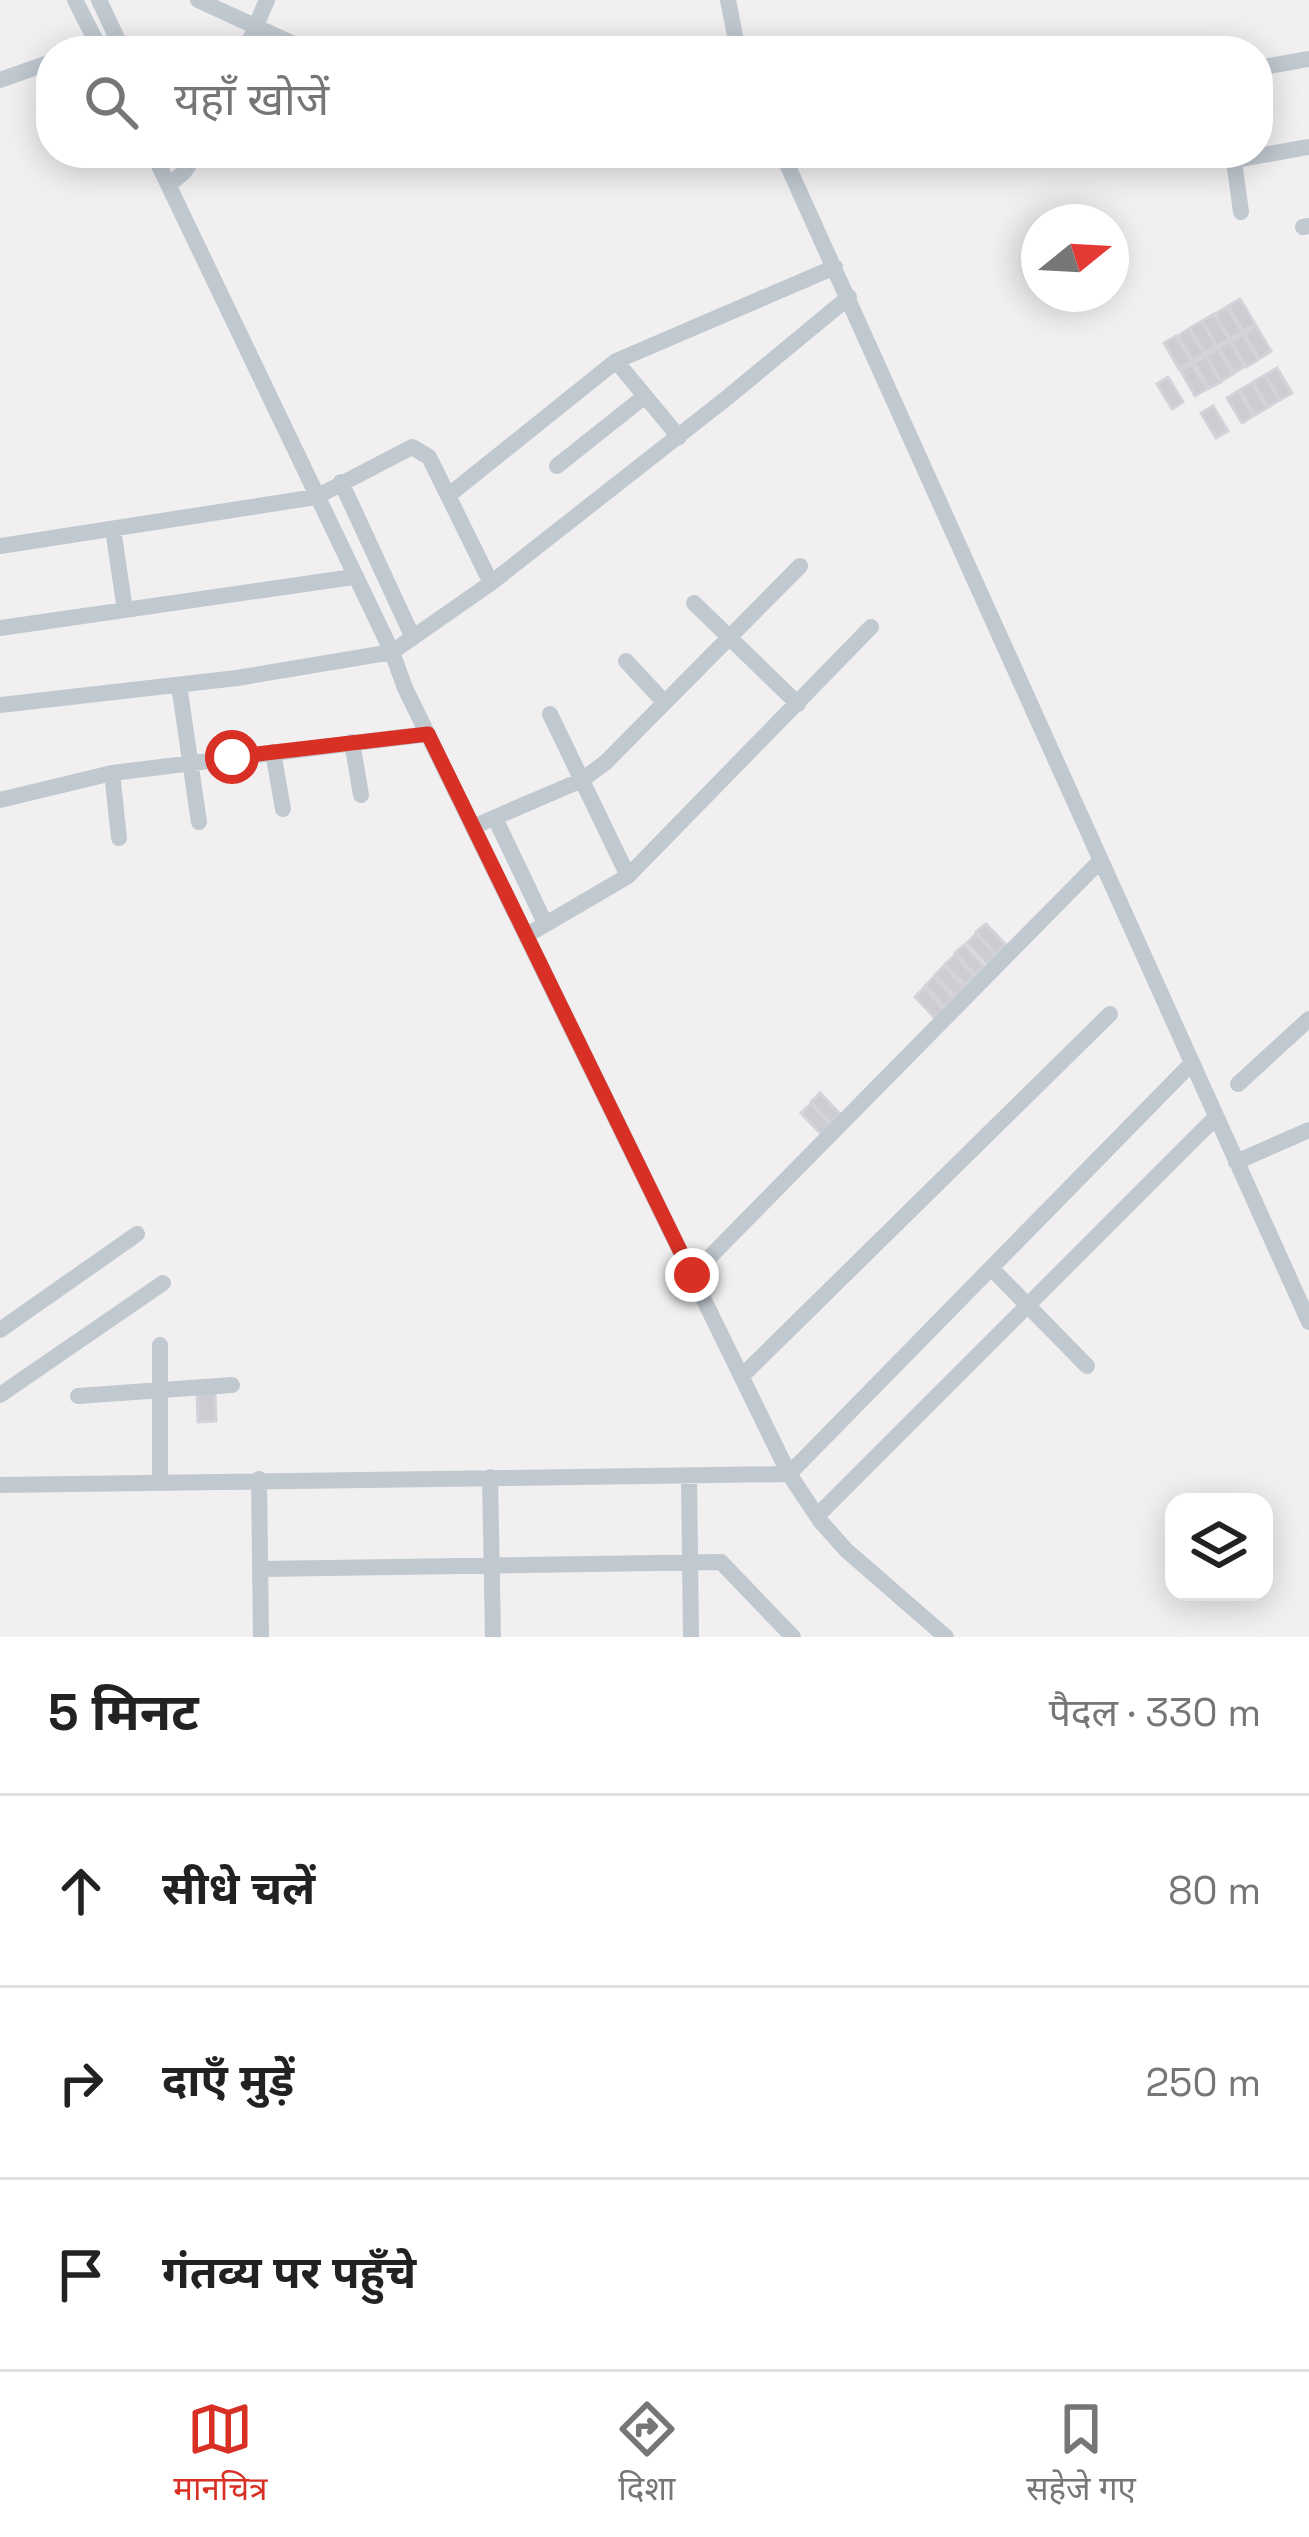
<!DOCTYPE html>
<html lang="hi">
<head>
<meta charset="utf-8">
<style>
	body { margin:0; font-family:"Space Grotesk","Noto Sans Devanagari",sans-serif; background:#f6f6f6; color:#222 }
	.controls { position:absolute; right:36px; bottom:36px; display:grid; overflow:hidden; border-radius:24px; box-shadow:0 6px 30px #0003 }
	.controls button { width:108px; height:108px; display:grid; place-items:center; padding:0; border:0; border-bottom:3px solid #e0e0e0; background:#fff; color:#222; font:60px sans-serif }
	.compass { position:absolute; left:1021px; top:204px; width:108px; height:108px; border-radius:50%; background:#fff; box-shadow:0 6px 30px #0003; rotate:72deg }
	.stop { position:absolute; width:36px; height:36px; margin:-27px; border:9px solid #d93025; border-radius:50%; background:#fff }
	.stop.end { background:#d93025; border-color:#fff; box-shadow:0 3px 12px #0008 }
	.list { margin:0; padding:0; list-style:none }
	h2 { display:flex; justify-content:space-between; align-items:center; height:156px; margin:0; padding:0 48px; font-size:51px }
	h2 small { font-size:39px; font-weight:400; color:#767676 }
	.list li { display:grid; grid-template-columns:78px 1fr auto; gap:36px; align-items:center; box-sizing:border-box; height:192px; padding:0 48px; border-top:3px solid #e0e0e0 }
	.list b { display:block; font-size:45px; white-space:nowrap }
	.list em { font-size:39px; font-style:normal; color:#767676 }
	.icon { flex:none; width:66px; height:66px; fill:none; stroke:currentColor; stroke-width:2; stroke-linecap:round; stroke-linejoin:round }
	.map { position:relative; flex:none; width:1309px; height:1637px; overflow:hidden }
	.search { position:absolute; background:#fff; box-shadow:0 6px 30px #0003; left:36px; right:36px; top:36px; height:132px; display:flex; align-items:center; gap:30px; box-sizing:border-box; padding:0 42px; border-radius:48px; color:#767676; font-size:45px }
	.sheet { height:732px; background:#fff }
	nav { display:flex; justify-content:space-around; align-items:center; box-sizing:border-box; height:168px; border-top:3px solid #e0e0e0; background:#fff; font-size:33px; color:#767676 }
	nav a { display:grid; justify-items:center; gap:6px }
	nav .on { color:#d93025 }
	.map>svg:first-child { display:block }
	.building { fill:#cccdd3; stroke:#d3d4da; stroke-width:3 }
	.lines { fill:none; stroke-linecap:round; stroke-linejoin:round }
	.street { stroke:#c0c8d0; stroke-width:16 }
	.route { stroke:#d93025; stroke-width:15 }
</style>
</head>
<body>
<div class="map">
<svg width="1309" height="1637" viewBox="0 0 1309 1637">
	<rect width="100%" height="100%" fill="#f1efef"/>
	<path class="building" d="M1240,299L1255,324L1243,331L1228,306Z
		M1227,307L1242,332L1230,339L1215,314Z
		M1214,314L1229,339L1217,346L1202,321Z
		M1202,321L1216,346L1205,353L1190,328Z
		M1256,326L1271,351L1259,359L1244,334Z
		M1189,329L1204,354L1193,361L1178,336Z
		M1243,334L1258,360L1246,367L1231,342Z
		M1176,336L1191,361L1179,369L1164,343Z
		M1230,341L1245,366L1234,373L1219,348Z
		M1218,348L1233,374L1221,381L1206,356Z
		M1206,356L1221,382L1209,388L1194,363Z
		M1192,364L1207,389L1195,396L1181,371Z
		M1277,368L1292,393L1280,400L1265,375Z
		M1265,375L1279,400L1268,407L1253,382Z
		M1168,377L1183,402L1172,409L1157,384Z
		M1252,383L1267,408L1255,415L1240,390Z
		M1238,391L1253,416L1242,423L1227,398Z
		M1213,406L1228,431L1216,438L1201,413Z
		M986,924L1006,945L996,954L976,932Z
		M976,934L996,956L987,964L967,943Z
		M964,945L984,966L975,975L955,953Z
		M955,955L975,977L965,985L945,964Z
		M944,966L964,988L955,996L935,975Z
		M934,977L954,999L945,1007L925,986Z
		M924,988L944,1009L935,1018L915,997Z
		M820,1093L840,1114L831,1123L811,1102Z
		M811,1104L831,1125L821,1134L801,1113Z
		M215,1393L216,1421L198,1422L197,1394Z"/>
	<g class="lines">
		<path class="street" d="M75,0L101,51
			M99,0L123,51
			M198,0L309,51
			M728,0L738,51
			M81,51L98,45
			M245,51L267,0
			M1258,68L1309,59
			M0,80L51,62
			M153,153L392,652L405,688L789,1474L821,1522L846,1550L946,1637
			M782,153L1309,1322
			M1233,154L1241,212
			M1234,160L1309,147
			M169,185L184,172L197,153
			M1303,227L1309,226
			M616,361L679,437
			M557,466L645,396
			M341,482L413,638
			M449,495L616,361L835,267
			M113,529L125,610
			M0,546L316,497L412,447L429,457L491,583
			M694,603L798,704
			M0,628L353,577
			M626,661L665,703
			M179,685L199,822
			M0,705L237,678L392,652L491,583L728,397L849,297
			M550,714L628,876
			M352,742L361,795
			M273,752L283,809
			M112,773L119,838
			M0,800L112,773L428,734
			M495,818L544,921
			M475,826L582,780L606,762L800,566
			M527,935L628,876L871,627
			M1238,1084L1309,1019
			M1236,1162L1309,1130
			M991,1268L1087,1366
			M692,1275L1099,862
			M0,1330L137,1234
			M742,1376L1110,1014
			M0,1395L163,1283
			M78,1396L232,1385
			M689,1475L691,1637
			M490,1477L493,1637
			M259,1479L261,1637
			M160,1480V1345
			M0,1485L789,1474L1191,1064
			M817,1516L1215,1118
			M260,1569L721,1562L793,1637"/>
	</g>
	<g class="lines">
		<path class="route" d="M232,757L428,734L692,1275"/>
	</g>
</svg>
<div class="controls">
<button><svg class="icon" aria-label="layers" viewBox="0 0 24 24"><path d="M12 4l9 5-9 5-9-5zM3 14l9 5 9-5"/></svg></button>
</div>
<svg class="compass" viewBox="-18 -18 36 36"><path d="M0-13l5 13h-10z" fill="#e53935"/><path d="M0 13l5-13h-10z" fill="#767676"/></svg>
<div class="stop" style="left:232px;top:757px"></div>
<div class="stop end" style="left:692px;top:1275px"></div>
<div class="search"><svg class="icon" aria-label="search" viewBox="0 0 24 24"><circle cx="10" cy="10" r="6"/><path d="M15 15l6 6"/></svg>यहाँ खोजें</div>
</div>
<section class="sheet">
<h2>5 मिनट<small>पैदल · 330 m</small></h2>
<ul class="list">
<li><svg class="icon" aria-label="ahead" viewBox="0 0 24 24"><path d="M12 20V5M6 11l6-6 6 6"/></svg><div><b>सीधे चलें</b></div><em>80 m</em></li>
<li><svg class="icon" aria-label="right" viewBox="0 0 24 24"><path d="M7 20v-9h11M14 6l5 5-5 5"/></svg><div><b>दाएँ मुड़ें</b></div><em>250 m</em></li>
<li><svg class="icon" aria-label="arrive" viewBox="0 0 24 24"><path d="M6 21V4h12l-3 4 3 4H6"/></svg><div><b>गंतव्य पर पहुँचे</b></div></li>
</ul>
</section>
<nav>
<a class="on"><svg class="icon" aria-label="map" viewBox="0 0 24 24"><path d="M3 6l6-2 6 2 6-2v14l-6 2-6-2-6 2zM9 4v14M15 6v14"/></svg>मानचित्र</a>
<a><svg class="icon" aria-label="directions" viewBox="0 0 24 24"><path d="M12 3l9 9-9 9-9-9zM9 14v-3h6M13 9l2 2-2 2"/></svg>दिशा</a>
<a><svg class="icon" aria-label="saved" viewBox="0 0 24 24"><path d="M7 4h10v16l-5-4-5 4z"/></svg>सहेजे गए</a>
</nav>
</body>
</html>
